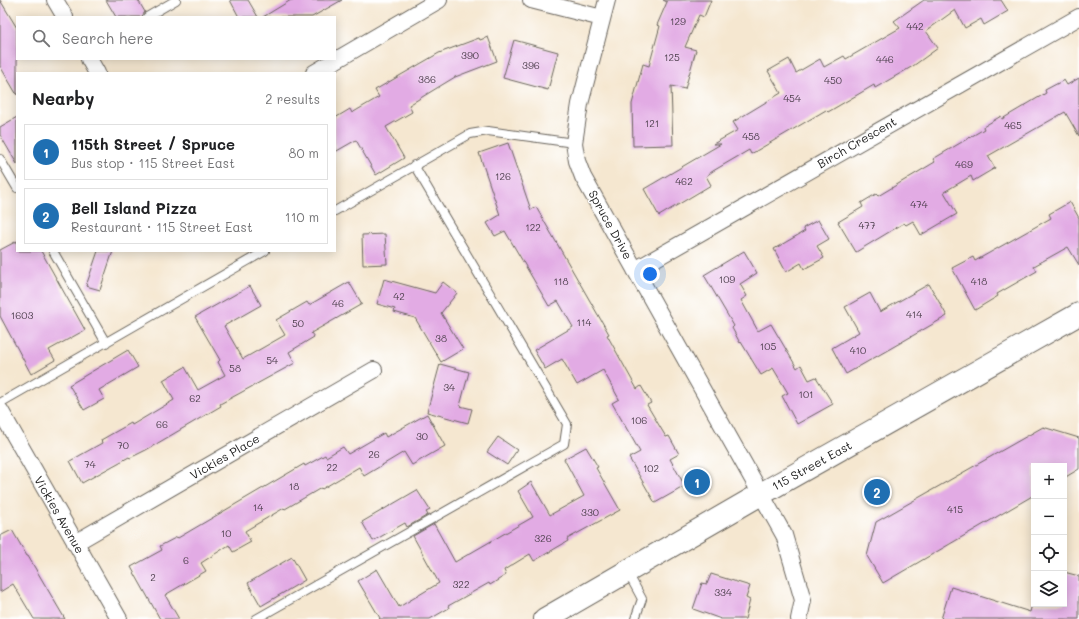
<!DOCTYPE html>
<html lang="en">
<head>
<meta charset="utf-8">
<style>
	body { margin:0; font-family:Mali,sans-serif; background:#f2f2f2; color:#202124 }
	.controls { position:absolute; right:12px; bottom:12px; display:grid; overflow:hidden; border-radius:0px; box-shadow:0 2px 10px #0003 }
	.controls button { width:36px; height:36px; display:grid; place-items:center; padding:0; border:0; border-bottom:1px solid #e0e0e0; background:#fff; color:#202124; font:20px sans-serif }
	.you { position:absolute; left:650px; top:274px; width:14px; height:14px; margin:-10px; border:3px solid #fff; border-radius:50%; background:#1a73e8; box-shadow:0 0 0 6px #1a73e833 }
	.badge { display:grid; place-items:center; width:26px; height:26px; border-radius:50%; background:#1f6fb2; color:#fff; font-size:13px; font-weight:700 }
	.pin { position:absolute; translate:-50% -50%; border:2px solid #fff; box-shadow:0 1px 4px #0006 }
	.list { margin:0; padding:0; list-style:none }
	h2 { display:flex; justify-content:space-between; align-items:center; height:52px; margin:0; padding:0 16px; font-size:17px }
	h2 small { font-size:13px; font-weight:400; color:#757577 }
	.list li { display:grid; grid-template-columns:26px 1fr auto; gap:12px; align-items:center; box-sizing:border-box; height:56px; margin:0 8px 8px; padding:0 8px; border:1px solid #e0e0e0; border-radius:0px }
	.list b { display:block; font-size:15px; white-space:nowrap }
	.list p { margin:0; font-size:13px; white-space:nowrap; color:#757577 }
	.list em { font-size:13px; font-style:normal; color:#757577 }
	.icon { flex:none; width:22px; height:22px; fill:none; stroke:currentColor; stroke-width:2; stroke-linecap:round; stroke-linejoin:round }
	.map { position:relative; flex:none; width:1079px; height:619px; overflow:hidden }
	.search { position:absolute; background:#fff; box-shadow:0 2px 10px #0003; left:16px; top:16px; width:320px; height:44px; display:flex; align-items:center; gap:10px; box-sizing:border-box; padding:0 14px; border-radius:0px; color:#757577; font-size:15px }
	.panel { position:absolute; background:#fff; box-shadow:0 2px 10px #0003; left:16px; top:72px; width:320px; height:180px; border-radius:0px }
	.map>svg:first-child { display:block }
	.building { fill:#e2abe4 }
	.lines { fill:none; stroke-linecap:round; stroke-linejoin:round }
	.lane-casing { stroke:#68635b; stroke-width:10 }
	.street-casing { stroke:#68635b; stroke-width:18 }
	.secondary-casing { stroke:#68635b; stroke-width:24 }
	.lane { stroke:#fff; stroke-width:8 }
	.street { stroke:#fff; stroke-width:16 }
	.secondary { stroke:#fff; stroke-width:22 }
	.labels { text-anchor:middle; stroke-width:3; stroke-linejoin:round; paint-order:stroke }
	.number-label { font-size:10px; fill:#4e404e }
	.street-label { font-size:12px; fill:#1c1c1c; stroke:#fff }
</style>
</head>
<body>
<div class="map">
<svg width="1079" height="619" viewBox="0 0 1079 619">
	<rect width="100%" height="100%" fill="#fff"/>
	<filter id="ink" filterUnits="userSpaceOnUse"><feTurbulence type="fractalNoise" baseFrequency=".025" numOctaves="2"/><feDisplacementMap in="SourceGraphic" scale="8" xChannelSelector="R" yChannelSelector="G"/><feConvolveMatrix kernelMatrix="1 2 1 2 8 2 1 2 1" color-interpolation-filters="sRGB"/></filter>
	<filter id="wash" filterUnits="userSpaceOnUse"><feTurbulence type="fractalNoise" baseFrequency=".012" numOctaves="4" result="noise"/><feDisplacementMap in="SourceGraphic" scale="16" xChannelSelector="R" yChannelSelector="G"/><feGaussianBlur stdDeviation="0.9" result="paint"/><feColorMatrix in="noise" values="0 0 0 0 0 0 0 0 0 0 0 0 0 0 0 0 0 1.4 0 .05"/><feComposite in="paint" operator="in"/></filter>
	<g filter="url(#wash)">
		<rect width="100%" height="100%" fill="#f5e7d0"/>
		<g id="blocks">
			<path class="building" d="M0,0L17,28V95L0,66Z
				M106,0H138L145,12L142,17H116Z
				M230,0H248L258,17H239Z
				M291,0H342L312,17H263Z
				M663,0H711L704,17L699,15L685,47L696,50L685,89L671,86L673,145L633,146L632,104L643,64L649,66L660,26L657,25L667,2Z
				M924,0H1001L1008,11L984,25L981,19L965,28L955,10L926,31L938,48L913,66L875,88L874,85L828,112L826,110L751,154L749,150L713,171L706,176L711,185L659,216L644,189L721,144H713L738,130L733,122L781,93L768,71L789,59L796,73L820,59L824,67L844,56L846,59L900,28L894,21Z
				M488,37L497,61L455,77L409,105L412,112L386,127L404,158L376,175L356,140L335,152V118L350,109L352,113L379,97L375,90L439,53L479,38L480,40Z
				M514,40L558,52L548,90L503,78Z
				M1079,78V136L1065,112L988,156L995,168L973,181L971,176L944,192L957,214L921,235L913,221L906,225L904,223L856,252L838,222L863,207L861,203L876,194L878,196L935,162L933,159L984,129L983,127L1001,116L1002,119L1046,93L1045,90L1064,80L1067,85Z
				M17,117V164L0,135V127Z
				M508,143L531,210L536,207L609,334L607,335L637,389L641,386L651,403L647,405L666,437L669,436L679,454L670,459L685,486L655,503L629,458L640,452L612,403L619,399L603,370L577,385L562,359L545,369L534,350L573,327L558,301L549,306L505,231L495,236L487,223L500,215L479,153Z
				M1070,202L1079,218V265L1068,247L1034,266L1037,271L997,294L998,296L975,310L952,268L973,257L975,261L1051,218L1049,214Z
				M818,220L829,239L817,246L824,258L804,269L801,263L786,272L774,249L805,231L803,228Z
				M385,234L387,264L363,265L362,235Z
				M17,241V251H41L85,330L49,350L55,360L31,374L0,316V250Z
				M98,251H113L100,290L86,286Z
				M744,251L757,273L740,284L747,296L741,300L758,331L771,324L797,368L801,365L809,380L816,377L833,404L797,424L782,396L788,393L773,368L761,375L741,342L740,343L732,328L734,326L704,275Z
				M384,279L435,293L443,282L457,293L441,313L463,349L441,362L415,318L394,312L395,309L377,304Z
				M349,282L362,304L311,333L314,337L289,352L295,363L220,404L221,406L146,450L130,458L129,457L82,483L70,461L102,443L101,440L131,423L132,425L174,400L163,380L185,367L198,390L225,375L218,362L220,360L195,317L250,286L261,305L224,326L243,359L285,335L276,320L307,302L309,305Z
				M929,284L947,316L846,374L832,348L859,332L845,307L870,293L880,312Z
				M128,350L138,367L99,390L104,399L84,410L69,385Z
				M440,364L469,372L460,406L472,409L468,423L427,412Z
				M427,414L445,446L412,465L404,452L364,476L359,467L322,489L321,488L285,509L284,508L245,531L251,542L233,552L229,545L201,563L206,571L165,595L179,619H160L131,567L162,550L160,546L177,537L178,538L304,464L305,466L325,455L326,457L343,447L348,454L384,433L386,437Z
				M1043,427L1079,438V469L1064,478V466H1034V495L883,583L867,556L876,522Z
				M498,437L517,450L507,465L487,452Z
				M586,447L598,467L596,468L620,510L567,539L568,541L534,561L530,554L504,570L506,575L490,585L489,583L448,606L449,608L430,619H379L380,618L358,581L377,569L399,607L439,583L413,536L434,524L455,562L533,517L518,491L531,482L550,515L584,496L564,459Z
				M417,490L430,510L426,512L428,515L407,527L405,523L373,541L362,522Z
				M12,530L27,556H28L65,619H34L13,584L0,592V536Z
				M292,557L305,580L261,606L248,583Z
				M1064,572L1079,576V619H941L951,587L1030,612L1032,604H1064Z
				M711,574L750,586L746,598L750,600L745,619H721L693,609L702,583L707,584Z"/>
		</g>
	</g>
	<g filter="url(#ink)">
		<use href="#blocks" fill-opacity="0" stroke="#68635b" stroke-width="1"/>
		<g class="lines">
			<g class="lane-casing">
				<path id="lane" d="M147,17L176,0
					M0,159L17,188
					M335,211L470,134L488,131L574,143
					M53,251L106,343
					M0,403L265,251
					M628,573L642,599L635,619
					M256,619L564,444L567,424L414,165"/>
			</g>
			<g class="street-casing">
				<path id="street" d="M55,0L65,17
					M531,0L602,18
					M607,0L580,104L574,143L577,161L583,177L784,535L803,600L799,619
					M89,59L97,73
					M314,73L439,0
					M635,270L1079,17
					M0,410L119,619
					M75,543L374,370"/>
			</g>
			<g class="secondary-casing">
				<path id="secondary" d="M545,619L761,494L1079,314"/>
			</g>
			<use href="#lane" class="lane"/>
			<use href="#street" class="street"/>
			<use href="#secondary" class="secondary"/>
		</g>
	</g>
	<g class="labels">
		<g class="number-label">
			<text x="678" y="25">129</text>
			<text x="915" y="30">442</text>
			<text x="470" y="59">390</text>
			<text x="672" y="61">125</text>
			<text x="885" y="63">446</text>
			<text x="531" y="69">396</text>
			<text x="427" y="83">386</text>
			<text x="833" y="84">450</text>
			<text x="792" y="102">454</text>
			<text x="652" y="127">121</text>
			<text x="1013" y="129">465</text>
			<text x="751" y="140">458</text>
			<text x="964" y="168">469</text>
			<text x="503" y="180">126</text>
			<text x="684" y="185">462</text>
			<text x="919" y="208">474</text>
			<text x="867" y="229">477</text>
			<text x="533" y="231">122</text>
			<text x="727" y="283">109</text>
			<text x="561" y="285">118</text>
			<text x="979" y="285">418</text>
			<text x="399" y="300">42</text>
			<text x="338" y="307">46</text>
			<text x="914" y="318">414</text>
			<text x="22" y="319">1603</text>
			<text x="584" y="326">114</text>
			<text x="298" y="327">50</text>
			<text x="441" y="342">38</text>
			<text x="768" y="350">105</text>
			<text x="858" y="354">410</text>
			<text x="272" y="364">54</text>
			<text x="235" y="372">58</text>
			<text x="449" y="391">34</text>
			<text x="806" y="398">101</text>
			<text x="195" y="402">62</text>
			<text x="639" y="424">106</text>
			<text x="162" y="428">66</text>
			<text x="422" y="440">30</text>
			<text x="123" y="449">70</text>
			<text x="374" y="458">26</text>
			<text x="90" y="468">74</text>
			<text x="332" y="471">22</text>
			<text x="651" y="472">102</text>
			<text x="294" y="490">18</text>
			<text x="258" y="511">14</text>
			<text x="955" y="513">415</text>
			<text x="590" y="516">330</text>
			<text x="226" y="537">10</text>
			<text x="543" y="542">326</text>
			<text x="186" y="564">6</text>
			<text x="153" y="581">2</text>
			<text x="461" y="588">322</text>
			<text x="723" y="596">334</text>
		</g>
		<g class="street-label">
			<text transform="translate(857 143) rotate(-30)" y="4">Birch Crescent</text>
			<text transform="translate(610 225) rotate(61)" y="4">Spruce Drive</text>
			<text transform="translate(225 457) rotate(-30)" y="4">Vickies Place</text>
			<text transform="translate(812 466) rotate(-29)" y="4">115 Street East</text>
			<text transform="translate(59 515) rotate(60)" y="4">Vickies Avenue</text>
		</g>
	</g>
</svg>
<div class="controls">
<button>+</button>
<button>−</button>
<button><svg class="icon" aria-label="locate" viewBox="0 0 24 24"><circle cx="12" cy="12" r="6"/><path d="M12 2v4M12 18v4M2 12h4M18 12h4"/></svg></button>
<button><svg class="icon" aria-label="layers" viewBox="0 0 24 24"><path d="M12 4l9 5-9 5-9-5zM3 14l9 5 9-5"/></svg></button>
</div>
<div class="you"></div>
<div class="pin badge" style="left:697px;top:482px">1</div>
<div class="pin badge" style="left:877px;top:492px">2</div>
<div class="search"><svg class="icon" aria-label="search" viewBox="0 0 24 24"><circle cx="10" cy="10" r="6"/><path d="M15 15l6 6"/></svg>Search here</div>
<section class="panel">
<h2>Nearby<small>2 results</small></h2>
<ul class="list">
<li><span class="badge">1</span><div><b>115th Street / Spruce</b><p>Bus stop · 115 Street East</p></div><em>80 m</em></li>
<li><span class="badge">2</span><div><b>Bell Island Pizza</b><p>Restaurant · 115 Street East</p></div><em>110 m</em></li>
</ul>
</section>
</div>
</body>
</html>
